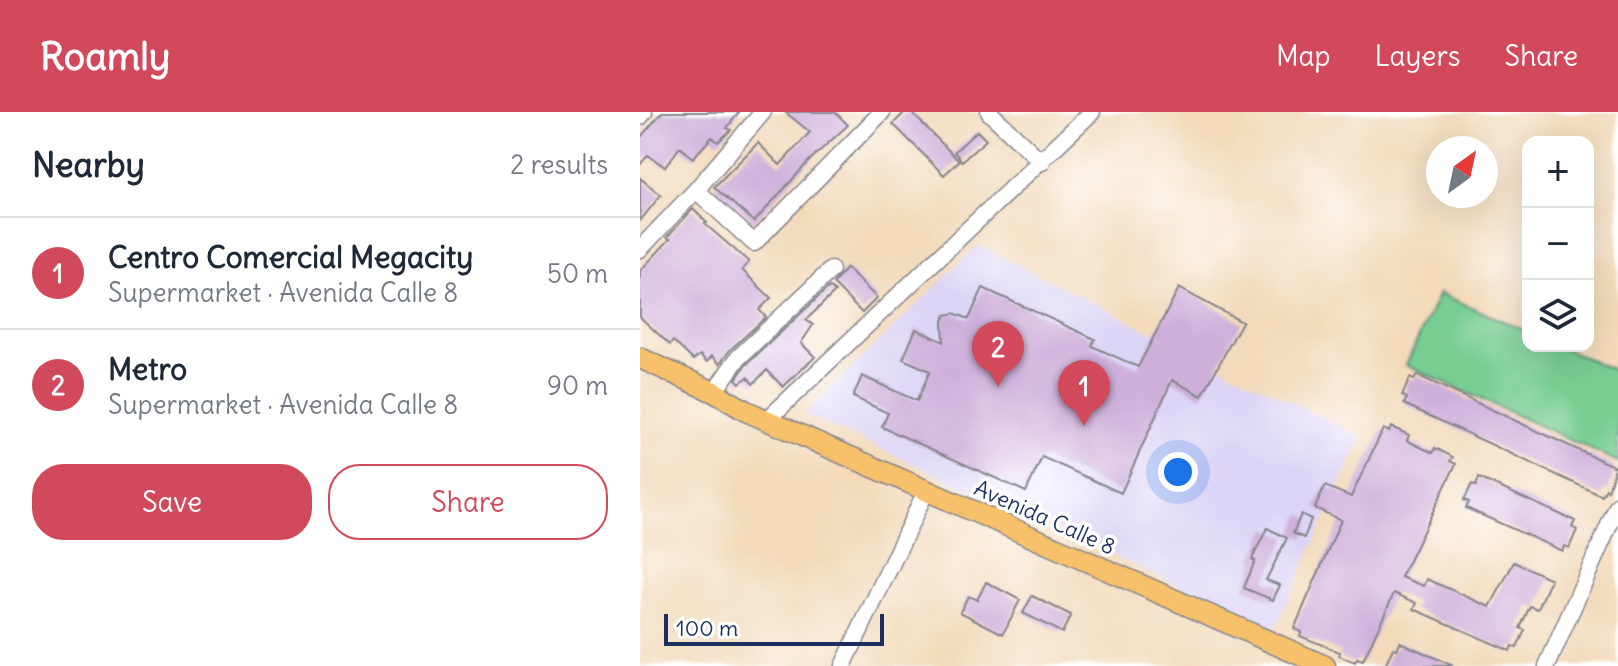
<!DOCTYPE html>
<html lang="en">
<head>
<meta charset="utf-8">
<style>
	body { margin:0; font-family:Delius,sans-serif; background:#f2f2f3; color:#1f2937 }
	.controls { position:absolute; right:24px; top:24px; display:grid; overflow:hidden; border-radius:16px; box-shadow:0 8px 32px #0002 }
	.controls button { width:72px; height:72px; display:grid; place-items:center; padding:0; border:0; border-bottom:2px solid #e0e1e3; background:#fff; color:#1f2937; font:40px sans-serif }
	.compass { position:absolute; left:786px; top:24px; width:72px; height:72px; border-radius:50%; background:#fff; box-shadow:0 8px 32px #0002; rotate:33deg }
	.scale { position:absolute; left:24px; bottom:20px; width:220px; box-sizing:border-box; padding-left:8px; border:4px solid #1b2f5e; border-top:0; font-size:22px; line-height:28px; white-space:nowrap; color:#1b2f5e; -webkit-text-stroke:6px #fff; paint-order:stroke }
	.you { position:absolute; left:538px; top:360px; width:28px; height:28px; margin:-20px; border:6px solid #fff; border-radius:50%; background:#1a73e8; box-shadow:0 0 0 12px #1a73e833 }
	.badge { display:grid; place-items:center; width:52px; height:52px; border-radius:50%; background:#d1495b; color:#fff; font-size:26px; font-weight:700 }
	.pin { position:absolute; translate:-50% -66px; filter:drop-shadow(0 2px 4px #0008) }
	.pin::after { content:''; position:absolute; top:42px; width:28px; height:24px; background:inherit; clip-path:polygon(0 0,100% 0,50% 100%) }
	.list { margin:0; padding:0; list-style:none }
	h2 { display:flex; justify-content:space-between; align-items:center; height:104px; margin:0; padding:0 32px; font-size:34px }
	h2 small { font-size:26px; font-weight:400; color:#747a83 }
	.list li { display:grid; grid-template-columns:52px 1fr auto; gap:24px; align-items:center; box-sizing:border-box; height:112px; padding:0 32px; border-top:2px solid #e0e1e3 }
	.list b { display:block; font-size:30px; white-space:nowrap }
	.list p { margin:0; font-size:26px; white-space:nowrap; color:#747a83 }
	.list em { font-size:26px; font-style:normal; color:#747a83 }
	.actions { display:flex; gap:16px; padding:24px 32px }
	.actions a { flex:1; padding:18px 0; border:2px solid #d1495b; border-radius:32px; text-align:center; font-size:28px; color:#d1495b }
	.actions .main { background:#d1495b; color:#fff }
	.icon { flex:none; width:44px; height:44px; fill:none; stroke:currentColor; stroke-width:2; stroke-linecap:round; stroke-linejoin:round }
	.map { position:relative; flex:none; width:978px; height:554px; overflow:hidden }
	header { display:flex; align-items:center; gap:48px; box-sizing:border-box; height:112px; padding:0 40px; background:#d1495b; color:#fff }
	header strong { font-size:38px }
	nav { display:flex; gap:44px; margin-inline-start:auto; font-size:28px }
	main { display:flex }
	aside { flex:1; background:#fff }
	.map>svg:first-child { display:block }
	.built { fill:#ddd5f6 }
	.green { fill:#77cd92; stroke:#497e78; stroke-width:2 }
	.building { fill:#cfb0db }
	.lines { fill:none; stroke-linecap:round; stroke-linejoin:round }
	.minor-casing { stroke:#86848c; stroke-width:19 }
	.major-casing { stroke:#86848c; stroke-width:23 }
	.minor { stroke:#fff; stroke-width:16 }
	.major { stroke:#f6c16b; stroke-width:20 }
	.labels { text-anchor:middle; stroke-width:7; stroke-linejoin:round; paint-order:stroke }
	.street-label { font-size:22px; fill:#1b2f5e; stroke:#fff }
</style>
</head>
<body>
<header>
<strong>Roamly</strong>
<nav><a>Map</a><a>Layers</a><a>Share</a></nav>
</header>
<main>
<aside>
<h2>Nearby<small>2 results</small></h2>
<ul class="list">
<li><span class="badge">1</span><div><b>Centro Comercial Megacity</b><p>Supermarket · Avenida Calle 8</p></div><em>50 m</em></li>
<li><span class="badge">2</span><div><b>Metro</b><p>Supermarket · Avenida Calle 8</p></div><em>90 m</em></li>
</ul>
<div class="actions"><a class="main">Save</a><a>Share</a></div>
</aside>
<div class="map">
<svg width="978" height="554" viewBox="0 0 978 554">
	<rect width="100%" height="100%" fill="#fff"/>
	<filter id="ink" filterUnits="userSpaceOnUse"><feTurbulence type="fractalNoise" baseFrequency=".0125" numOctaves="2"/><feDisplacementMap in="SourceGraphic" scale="16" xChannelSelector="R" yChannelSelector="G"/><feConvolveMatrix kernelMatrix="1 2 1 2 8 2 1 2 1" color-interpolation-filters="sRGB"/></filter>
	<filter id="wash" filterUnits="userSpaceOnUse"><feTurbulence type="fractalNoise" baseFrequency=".006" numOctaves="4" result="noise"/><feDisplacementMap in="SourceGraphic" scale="32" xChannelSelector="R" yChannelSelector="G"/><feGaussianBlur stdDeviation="1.8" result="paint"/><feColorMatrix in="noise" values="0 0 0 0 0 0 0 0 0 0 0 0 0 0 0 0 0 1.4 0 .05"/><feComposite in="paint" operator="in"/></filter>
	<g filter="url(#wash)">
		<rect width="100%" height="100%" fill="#f2daba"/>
		<path class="built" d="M338,133L722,325L635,517L164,302Z"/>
		<path class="green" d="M799,181L888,220V234H919L978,260V350L766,253Z"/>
		<g id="blocks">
			<path class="building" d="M22,0H99L87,16L91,18L78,30L72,25L53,46L40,35L25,55L8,43L0,53V26Z
				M145,0H195L208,13L171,47L114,110L74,75L118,31L140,53L170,20Z
				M265,0H271L319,49L304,63L253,12Z
				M337,19L346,28L322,49L314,40Z
				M0,66L21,83L0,109Z
				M53,97L67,111L65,112L109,150L102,158L131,186L119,198L126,205L90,238L80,252L72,244L67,250L60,243L53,248L33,229L30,233L0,205V159L30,127L27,125Z
				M206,156L237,186L222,201L193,172Z
				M189,175L195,180L166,208L173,213L161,231L175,245L143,275L127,258L113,272L108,265L100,271L96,267L106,253Z
				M343,176L455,227L452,234L498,255L539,176L602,210L562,284L532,268L481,381L402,345L386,380L242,315L248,301L213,285L222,264L277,289L290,259L263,247L276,217L304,230L303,209L306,203L314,201L329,207Z
				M777,263L975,355L968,379L966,377L962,384L764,292L767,286L762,284L770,266L774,268Z
				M751,315L769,323L767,328L772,331L793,341L795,336L813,345L810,349L816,352L761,465L784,474L787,467L850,495L874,450L911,467L898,497L890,494L880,516L885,518L877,536L872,534L870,539L774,497L777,491L754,481L723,549L717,547L715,551L699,544L700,540L660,524L661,520L654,517L701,408L675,396L685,374L711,385L743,317L749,320Z
				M839,366L935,409L932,415L937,418L929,436L924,434L922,439L826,396L829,390L824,388L832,372L836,374Z
				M661,402L671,407L664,426L653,421Z
				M627,416L647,426L626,468L640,473L633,488L604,476L615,449L612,447Z
				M346,470L380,488L363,522L320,500L328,484L337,488Z
				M392,484L431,503L422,521L383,501Z
				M760,530L813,554H745L753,536L757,537Z"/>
		</g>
	</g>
	<g filter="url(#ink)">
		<use href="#blocks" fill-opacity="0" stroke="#86848c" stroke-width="2"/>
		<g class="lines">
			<g class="minor-casing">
				<path id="minor" d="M349,0L402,50
					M0,5L4,0
					M56,78L114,131L242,0
					M0,137L56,78L123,0
					M74,280L98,246L191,158
					M127,308L452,0
					M203,554L286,379
					M907,554L978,393"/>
			</g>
			<g class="major-casing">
				<path id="major" d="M0,246L74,280L106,299L685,554"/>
			</g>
			<use href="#minor" class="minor"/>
			<use href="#major" class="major"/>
		</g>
	</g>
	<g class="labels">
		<g class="street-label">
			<text transform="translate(405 405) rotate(24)" y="8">Avenida Calle 8</text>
		</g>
	</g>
</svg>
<div class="controls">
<button>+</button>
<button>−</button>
<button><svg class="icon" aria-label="layers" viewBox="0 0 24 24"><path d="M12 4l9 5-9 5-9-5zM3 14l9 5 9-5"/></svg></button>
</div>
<svg class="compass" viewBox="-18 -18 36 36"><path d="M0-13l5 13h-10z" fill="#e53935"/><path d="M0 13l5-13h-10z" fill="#747a83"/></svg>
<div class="scale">100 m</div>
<div class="you"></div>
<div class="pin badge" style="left:444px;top:314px">1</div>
<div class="pin badge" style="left:358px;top:275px">2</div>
</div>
</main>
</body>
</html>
